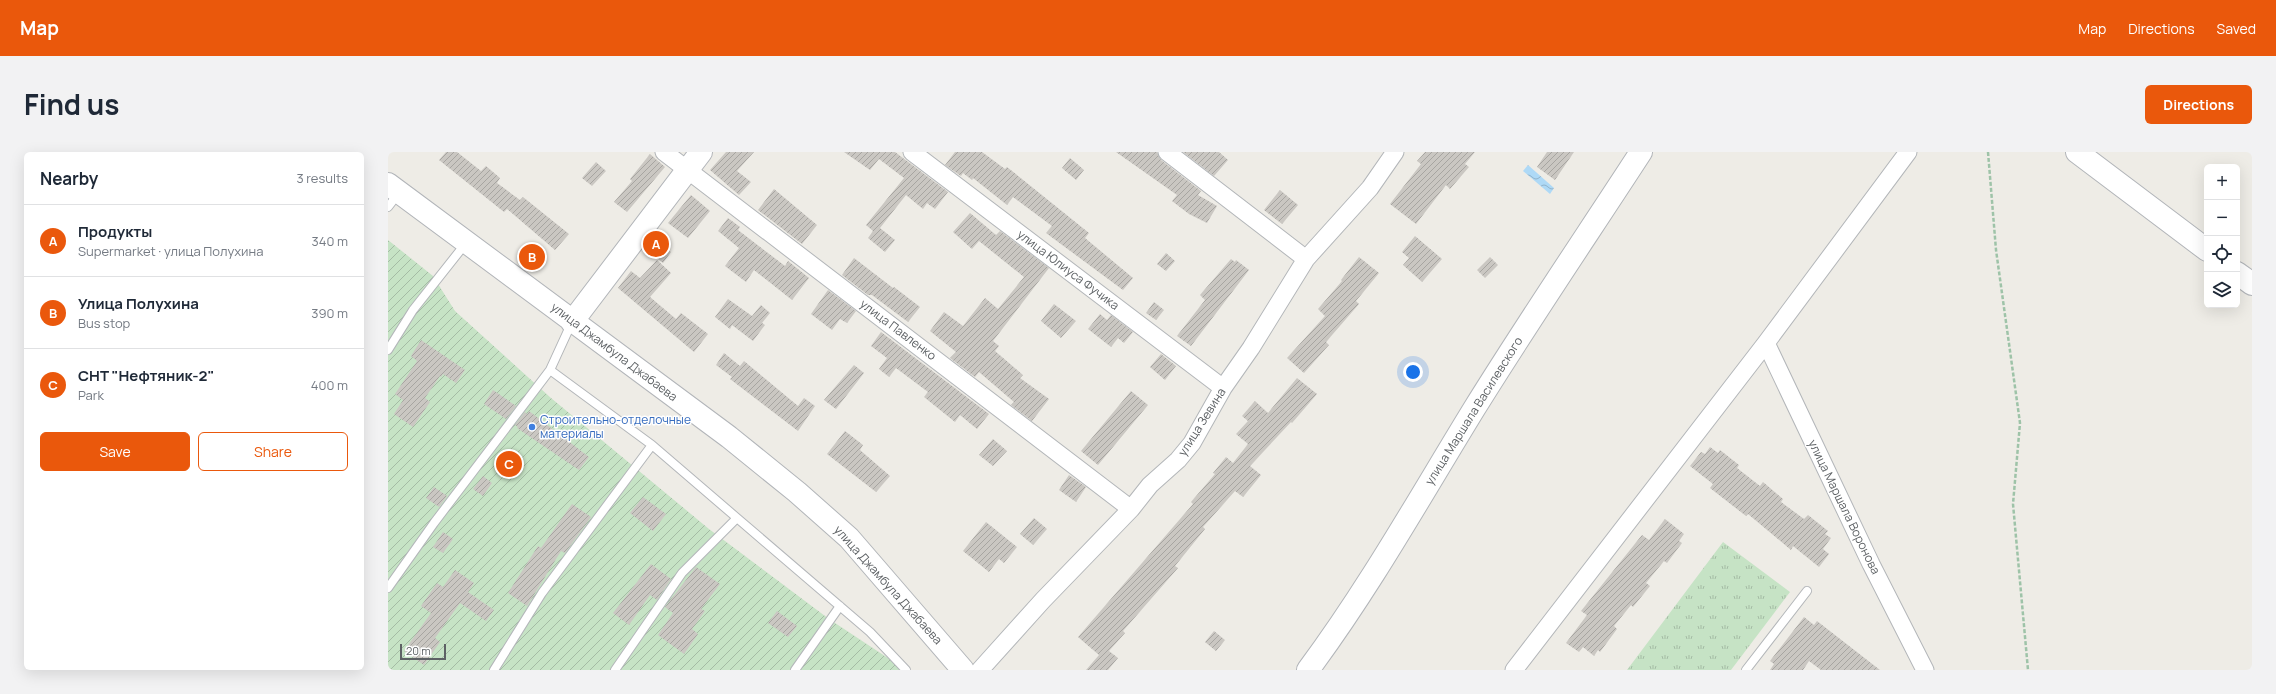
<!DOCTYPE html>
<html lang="en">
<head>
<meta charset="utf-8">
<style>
	body { margin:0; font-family:Manrope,sans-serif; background:#f2f2f3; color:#1f2937 }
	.controls { position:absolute; right:12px; top:12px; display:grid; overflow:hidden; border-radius:6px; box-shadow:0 4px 16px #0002 }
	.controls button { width:36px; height:36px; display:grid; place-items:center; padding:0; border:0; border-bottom:1px solid #e0e1e3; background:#fff; color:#1f2937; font:20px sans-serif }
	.scale { position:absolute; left:12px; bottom:10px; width:46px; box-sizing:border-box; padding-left:4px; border:2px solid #5d6164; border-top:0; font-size:11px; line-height:14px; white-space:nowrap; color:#5d6164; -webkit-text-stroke:3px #fff; paint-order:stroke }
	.you { position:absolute; left:1025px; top:220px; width:14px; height:14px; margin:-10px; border:3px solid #fff; border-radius:50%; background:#1a73e8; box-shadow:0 0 0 6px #1a73e833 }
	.badge { display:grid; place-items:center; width:26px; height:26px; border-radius:50%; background:#ea580c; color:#fff; font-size:13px; font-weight:700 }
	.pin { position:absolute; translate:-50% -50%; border:2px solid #fff; box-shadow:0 1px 4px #0006 }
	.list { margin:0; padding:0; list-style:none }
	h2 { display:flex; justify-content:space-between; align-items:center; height:52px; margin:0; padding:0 16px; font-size:17px }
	h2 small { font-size:13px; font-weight:400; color:#747a83 }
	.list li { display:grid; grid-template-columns:26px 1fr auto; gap:12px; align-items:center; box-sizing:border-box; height:72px; padding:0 16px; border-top:1px solid #e0e1e3 }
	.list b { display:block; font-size:15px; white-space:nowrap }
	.list p { margin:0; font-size:13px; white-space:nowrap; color:#747a83 }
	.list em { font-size:13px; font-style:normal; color:#747a83 }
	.actions { display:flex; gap:8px; padding:12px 16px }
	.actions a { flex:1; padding:9px 0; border:1px solid #ea580c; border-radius:6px; text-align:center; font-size:14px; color:#ea580c }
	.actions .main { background:#ea580c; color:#fff }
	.icon { flex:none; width:22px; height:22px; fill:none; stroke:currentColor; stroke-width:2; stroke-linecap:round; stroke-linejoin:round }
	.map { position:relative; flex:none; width:1864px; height:518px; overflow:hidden; border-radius:6px }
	header { display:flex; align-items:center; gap:24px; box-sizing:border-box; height:56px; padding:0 20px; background:#ea580c; color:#fff }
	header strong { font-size:19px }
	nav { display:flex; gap:22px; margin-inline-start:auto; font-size:14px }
	.intro { display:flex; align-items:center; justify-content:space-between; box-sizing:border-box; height:96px; padding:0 24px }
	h1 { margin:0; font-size:28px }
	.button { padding:10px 18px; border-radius:6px; background:#ea580c; color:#fff; font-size:14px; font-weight:700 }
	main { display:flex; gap:24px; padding:0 24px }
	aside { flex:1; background:#fff; border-radius:6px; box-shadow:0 4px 16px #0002 }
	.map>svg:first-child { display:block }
	.park { fill:url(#park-tufts) }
	.garden { fill:url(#garden-furrows) }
	.water { fill:url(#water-waves) }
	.building { fill:url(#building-hatch) }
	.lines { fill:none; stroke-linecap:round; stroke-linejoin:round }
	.lane-casing { stroke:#b3b6b9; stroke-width:10 }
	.street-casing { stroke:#b3b6b9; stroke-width:19 }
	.secondary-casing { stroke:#b2b5b9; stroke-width:24 }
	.path { stroke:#9ec3a8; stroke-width:2.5; stroke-dasharray:4 2; stroke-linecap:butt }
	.lane { stroke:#fff; stroke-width:8 }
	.street { stroke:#fff; stroke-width:17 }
	.secondary { stroke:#fff; stroke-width:22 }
	.shop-dot { fill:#3f7fe0; stroke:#fff; stroke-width:1.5 }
	.labels { text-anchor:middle; stroke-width:3; stroke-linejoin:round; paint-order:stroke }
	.street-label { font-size:12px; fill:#5d6164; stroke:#fff }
	.shop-label { font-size:12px; fill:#366cbe; stroke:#fff; text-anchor:start }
</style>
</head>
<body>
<header>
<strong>Map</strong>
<nav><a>Map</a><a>Directions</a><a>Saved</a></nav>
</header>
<div class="intro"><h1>Find us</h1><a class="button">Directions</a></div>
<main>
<aside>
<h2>Nearby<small>3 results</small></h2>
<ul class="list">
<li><span class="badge">A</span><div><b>Продукты</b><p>Supermarket · улица Полухина</p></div><em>340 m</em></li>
<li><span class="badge">B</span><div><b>Улица Полухина</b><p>Bus stop</p></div><em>390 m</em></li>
<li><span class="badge">C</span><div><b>СНТ &quot;Нефтяник-2&quot;</b><p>Park</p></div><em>400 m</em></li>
</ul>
<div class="actions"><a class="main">Save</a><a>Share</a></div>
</aside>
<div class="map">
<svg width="1864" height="518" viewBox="0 0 1864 518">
	<defs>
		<pattern id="park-tufts" width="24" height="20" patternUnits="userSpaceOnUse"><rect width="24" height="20" fill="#c6e3c5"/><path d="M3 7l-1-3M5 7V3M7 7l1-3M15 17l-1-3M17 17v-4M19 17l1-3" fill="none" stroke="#a4bba4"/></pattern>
		<pattern id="garden-furrows" width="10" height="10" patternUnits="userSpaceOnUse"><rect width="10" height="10" fill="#c6e3c5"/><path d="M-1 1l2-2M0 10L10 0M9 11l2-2" fill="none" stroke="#a4bba4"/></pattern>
		<pattern id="water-waves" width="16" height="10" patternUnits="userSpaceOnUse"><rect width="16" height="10" fill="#aed9f6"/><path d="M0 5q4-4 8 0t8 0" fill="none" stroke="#91b3cb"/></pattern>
		<pattern id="building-hatch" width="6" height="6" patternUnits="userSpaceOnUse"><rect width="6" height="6" fill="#cac7c2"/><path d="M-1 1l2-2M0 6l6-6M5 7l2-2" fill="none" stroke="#a7a5a1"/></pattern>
	</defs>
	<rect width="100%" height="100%" fill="#eeece6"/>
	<path class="park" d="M1335,390L1402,440L1343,518H1239Z"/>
	<path class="garden" d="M0,88L45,124L67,159L163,246L321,377L441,467L518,518H0Z"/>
	<path class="water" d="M1140,13L1166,36L1162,42L1135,19Z"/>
	<path class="building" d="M58,0H69L93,19L98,14L112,26L109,31L132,48L135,45L181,82L167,98L119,57L116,60L51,8Z
		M338,0H366L349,19L363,30L351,43L322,18Z
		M456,0H507L560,40L547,57L539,51L535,57L518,43L492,76L507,88L497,100L480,86L485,79L478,73L516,26L491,7L482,18Z
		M567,0H594L617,17L619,15L701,81L697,86L745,126L735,138L658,81L664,74L625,45L619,53L585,26L584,28L575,21L573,24L557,13Z
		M728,0H769L773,8L813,39L810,43L829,54L819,71L801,62L784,49L789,43Z
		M795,0H831L840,8L826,24Z
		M1037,0H1087L1077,12L1081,15L1062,37L1058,33L1028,72L1002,52L1033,12L1029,9Z
		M1159,0H1186L1167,28L1149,15Z
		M262,2L277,15L239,60L226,50L244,29L242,27Z
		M682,6L696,18L688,28L674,16Z
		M208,10L218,19L204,34L194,26Z
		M386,37L429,73L414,92L370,58Z
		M892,38L910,53L894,72L876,58Z
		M303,43L322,59L300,86L280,71Z
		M582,61L608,83L612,79L661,116L605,189L611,194L607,199L635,223L632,226L661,247L644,269L623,253L626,250L591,220L587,225L562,206L568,200L542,179L556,160L575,174L597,146L610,157L636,125L591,89L584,97L565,80Z
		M340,66L352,75L350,78L397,114L400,109L421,126L404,148L366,118L358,130L337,114L351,96L330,79Z
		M1027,84L1054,107L1034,130L1015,113L1021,106L1014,100Z
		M267,87L283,100L275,111L259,98Z
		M778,101L787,109L778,119L769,112Z
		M971,105L991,121L968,149L971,152L938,190L941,193L916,221L899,206L937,164L930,157L954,129L953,128Z
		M1102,105L1110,113L1097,126L1089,118Z
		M466,106L505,136L506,135L532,155L520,170L484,143H480L454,123Z
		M843,107L847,110L848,108L861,118L803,194L789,184L817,148L812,143Z
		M269,108L283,121L262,145L288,167L293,161L320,182L306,200L230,136L243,119L252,126Z
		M440,138L468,159L459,171L452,167L444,178L423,162Z
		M340,147L364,164L373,153L382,161L374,171L377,173L365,189L344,173L342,177L327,165Z
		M766,150L776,158L768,168L758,161Z
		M666,152L688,169L673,186L653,169Z
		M712,162L719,168L723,163L745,180L736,191L730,186L723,195L700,177Z
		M493,180L601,262L589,277L572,263L567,270L536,245L540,240L508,216L501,225L491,217L499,206L483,194Z
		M33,188L77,218L68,231L55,222L53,225L52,224L37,246L42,250L25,275L6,262L15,248L7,242L29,209L23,204Z
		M336,201L352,214L356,209L410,254L416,246L427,254L410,279L342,227L344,225L328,213Z
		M773,202L788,214L777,228L762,215Z
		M466,213L476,221L448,257L436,248Z
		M909,226L929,242L904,271L903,270L862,314L873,323L855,345L847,339L815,375L817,377L787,414L790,416L735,479L737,481L721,499L730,506L720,518H698L711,503L690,485L805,352L803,350L827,322L825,321L838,305L845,311L860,292L848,282L860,269L854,264L867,249L880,261Z
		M105,238L128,254L118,267L96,252Z
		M743,239L760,253L710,313L693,299Z
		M141,259L201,305L191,318L129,276L130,275L127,273L137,260L139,262Z
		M457,279L475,293L472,298L502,324L488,340L439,302Z
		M605,287L619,299L605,314L591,303Z
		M1322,295L1330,301L1332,298L1351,313L1349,316L1372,334L1375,330L1395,347L1393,350L1416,367L1420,363L1440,379L1437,382L1443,386L1435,397L1441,402L1431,415L1405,394L1403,398L1360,362L1358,364L1322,336L1325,332L1302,314L1313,300L1317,302Z
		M681,323L698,335L688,350L671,338Z
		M95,324L104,331L95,344L85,337Z
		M46,335L59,344L51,355L38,346Z
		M255,345L278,362L265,379L242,361Z
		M184,352L203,365L177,401L173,399L139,454L120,441L150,394L153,396Z
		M646,366L659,377L645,393L632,382Z
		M1277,367L1296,382L1291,389L1294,391L1279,411L1276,409L1258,431L1262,434L1245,455L1243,453L1226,474L1229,477L1212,500L1210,498L1206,504L1195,495L1191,500L1178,491L1199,463L1193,459L1254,383L1261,388Z
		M598,370L629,395L616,411L611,407L601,420L575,399Z
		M55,380L65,387L55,401L45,395Z
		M263,412L283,427L269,448L262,443L241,473L225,461Z
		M308,415L332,432L313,457L317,459L304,477L310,482L296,502L270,483L285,461L277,455Z
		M67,418L86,431L80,440L106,458L98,469L72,451L47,486L52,490L36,513L16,499L43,461L33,454L49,431L55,435Z
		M389,459L409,474L400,485L380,471Z
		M1416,465L1426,473L1429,469L1492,518H1433L1421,509L1415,518H1382L1386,512L1382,509Z
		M826,479L837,488L828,499L817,490Z"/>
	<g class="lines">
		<g class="lane-casing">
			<path id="lane" d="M0,55L10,42
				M0,198L25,158L78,91
				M162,218L264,293L349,366L294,421L227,518
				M349,366L482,480L518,518
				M0,436L46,371L162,218L184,170
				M106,518L154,441L264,293
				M407,518L452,454
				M1358,518L1419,439"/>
		</g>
		<g class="street-casing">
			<path id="street" d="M276,0L743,357
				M524,0L835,236
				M779,0L918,107
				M1378,191L1483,412L1537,518
				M592,518L655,448L743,357L762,333L790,308L804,291L835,236L863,196L918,107L982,36L1007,0
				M1126,518L1378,191L1520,0"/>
		</g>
		<g class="secondary-casing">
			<path id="secondary" d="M1689,0L1819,98
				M0,32L341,285L409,340L461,386L575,518
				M1849,121L1864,132
				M184,170L313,0
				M920,518C981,436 1032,345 1086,257C1140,170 1197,86 1253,0"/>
		</g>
		<path class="path" d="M1600,0L1608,98L1632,271L1625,352L1640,518"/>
		<use href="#lane" class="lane"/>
		<use href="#street" class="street"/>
		<use href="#secondary" class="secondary"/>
	</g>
	<circle class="shop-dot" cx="144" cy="275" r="4"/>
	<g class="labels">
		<g class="street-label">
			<text transform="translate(680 118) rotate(37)" y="4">улица Юлиуса Фучика</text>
			<text transform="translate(510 178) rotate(37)" y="4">улица Павленко</text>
			<text transform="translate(226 200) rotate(37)" y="4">улица Джамбула Джабаева</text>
			<text transform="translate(1086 259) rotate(-58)" y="4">улица Маршала Василевского</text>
			<text transform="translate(814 270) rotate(-58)" y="4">улица Зевина</text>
			<text transform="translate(1456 355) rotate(64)" y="4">улица Маршала Воронова</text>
			<text transform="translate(500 433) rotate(48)" y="4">улица Джамбула Джабаева</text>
		</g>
		<g class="shop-label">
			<text x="152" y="272">Строительно-отделочные<tspan x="152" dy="14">материалы</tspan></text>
		</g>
	</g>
</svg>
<div class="controls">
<button>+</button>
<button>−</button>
<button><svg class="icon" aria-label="locate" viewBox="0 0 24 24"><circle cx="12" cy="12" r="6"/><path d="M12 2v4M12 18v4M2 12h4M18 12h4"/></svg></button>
<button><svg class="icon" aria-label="layers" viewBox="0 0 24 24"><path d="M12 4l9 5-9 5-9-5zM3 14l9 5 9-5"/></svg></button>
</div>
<div class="scale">20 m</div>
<div class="you"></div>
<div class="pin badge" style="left:268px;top:92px">A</div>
<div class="pin badge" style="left:144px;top:105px">B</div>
<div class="pin badge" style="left:121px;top:312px">C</div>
</div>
</main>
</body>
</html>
